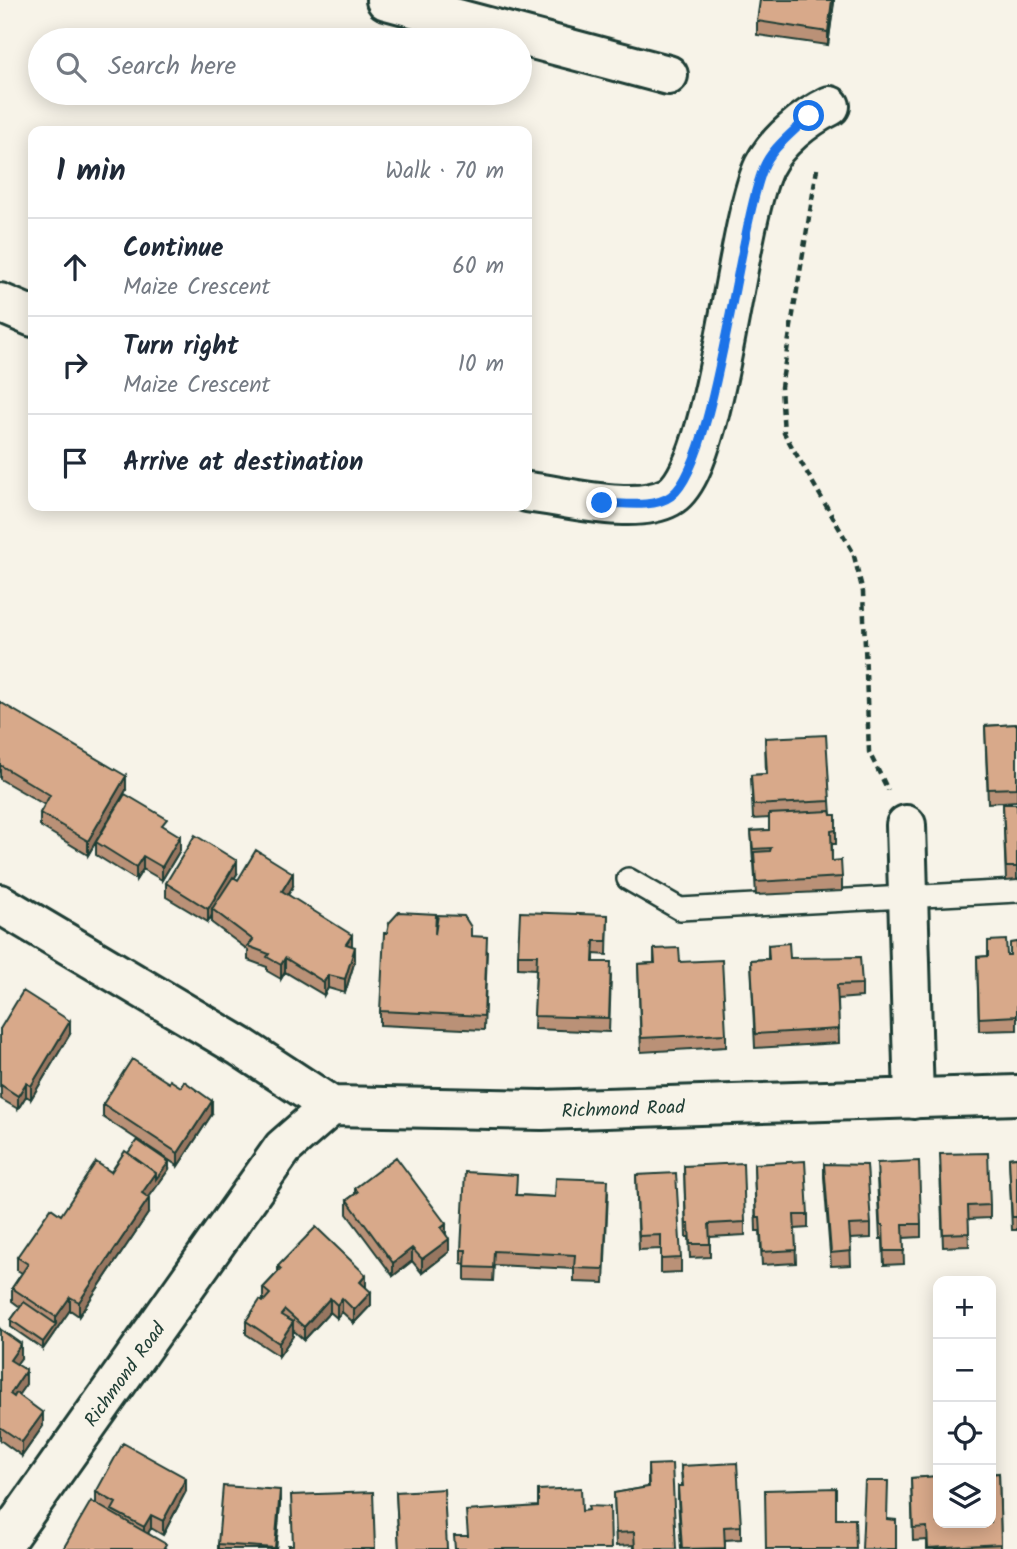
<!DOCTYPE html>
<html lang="en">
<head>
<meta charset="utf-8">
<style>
	body { margin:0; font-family:Kalam,sans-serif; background:#f6f6f7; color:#1f2937 }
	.controls { position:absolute; right:21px; bottom:21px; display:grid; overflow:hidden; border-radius:14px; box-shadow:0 4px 18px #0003 }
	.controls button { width:63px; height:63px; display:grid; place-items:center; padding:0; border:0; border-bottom:2px solid #e0e1e3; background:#fff; color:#1f2937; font:35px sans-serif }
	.stop { position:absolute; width:21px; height:21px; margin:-16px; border:5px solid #1a73e8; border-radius:50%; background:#fff }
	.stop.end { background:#1a73e8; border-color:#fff; box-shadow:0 2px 7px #0008 }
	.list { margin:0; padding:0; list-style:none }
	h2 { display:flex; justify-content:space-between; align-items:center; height:91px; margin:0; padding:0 28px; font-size:30px }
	h2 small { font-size:23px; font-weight:400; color:#747a83 }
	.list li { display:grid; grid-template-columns:46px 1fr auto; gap:21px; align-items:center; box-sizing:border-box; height:98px; padding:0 28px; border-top:2px solid #e0e1e3 }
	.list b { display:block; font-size:26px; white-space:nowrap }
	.list p { margin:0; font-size:23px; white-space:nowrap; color:#747a83 }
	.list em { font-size:23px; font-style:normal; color:#747a83 }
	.icon { flex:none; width:38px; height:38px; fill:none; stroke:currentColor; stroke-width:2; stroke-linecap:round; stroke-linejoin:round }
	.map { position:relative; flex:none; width:1017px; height:1549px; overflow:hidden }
	.search { position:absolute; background:#fff; box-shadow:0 4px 18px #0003; left:28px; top:28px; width:504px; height:77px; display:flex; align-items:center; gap:18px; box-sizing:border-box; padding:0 24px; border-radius:38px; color:#747a83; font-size:26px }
	.panel { position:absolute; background:#fff; box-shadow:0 4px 18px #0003; left:28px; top:126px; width:504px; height:385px; border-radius:14px }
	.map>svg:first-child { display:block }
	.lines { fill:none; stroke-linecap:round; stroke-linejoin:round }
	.service-casing { stroke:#1f3d34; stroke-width:26 }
	.minor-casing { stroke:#1f3d34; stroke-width:44 }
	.path { stroke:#1f3d34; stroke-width:4.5; stroke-dasharray:7 5; stroke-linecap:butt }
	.service { stroke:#f7f3e8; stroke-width:21 }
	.minor { stroke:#f7f3e8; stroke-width:38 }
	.wall { fill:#ba9177; stroke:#1f3d34; stroke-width:2 }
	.shaded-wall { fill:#977661; stroke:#1f3d34; stroke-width:2 }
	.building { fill:#d8a98a; stroke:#1f3d34; stroke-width:2 }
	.route { stroke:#1a73e8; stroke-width:9 }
	.labels { text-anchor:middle; stroke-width:7; stroke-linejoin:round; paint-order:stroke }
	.street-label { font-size:19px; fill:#1f3d34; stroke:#f7f3e8 }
</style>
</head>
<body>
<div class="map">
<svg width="1017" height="1549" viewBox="0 0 1017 1549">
	<rect width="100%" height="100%" fill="#f7f3e8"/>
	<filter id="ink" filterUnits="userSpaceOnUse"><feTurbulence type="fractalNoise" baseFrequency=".0143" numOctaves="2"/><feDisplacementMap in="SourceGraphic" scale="14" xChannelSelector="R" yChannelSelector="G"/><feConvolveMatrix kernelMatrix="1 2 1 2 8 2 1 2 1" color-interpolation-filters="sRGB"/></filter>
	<g filter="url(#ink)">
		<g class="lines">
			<g class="service-casing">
				<path id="service" d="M628,879L680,909L1017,891"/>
			</g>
			<g class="minor-casing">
				<path id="minor" d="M386,0L668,75
					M0,303L33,317
					M527,492C565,496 634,516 669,497C719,469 734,229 764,166C777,141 805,118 830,106
					M906,825L914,1099
					M0,904L241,1047L331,1106
					M0,1548L283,1148L331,1106L542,1110L1017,1095"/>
			</g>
			<path class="path" d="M817,169L781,387L784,433L853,552L863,592L869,752L888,790"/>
			<use href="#service" class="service"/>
			<use href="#minor" class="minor"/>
		</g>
		<path class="wall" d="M834,0L828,45L757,35V21Z
			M0,702L126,790L88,855L40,826V813L45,805L0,779Z
			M1017,724V801L988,803L985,726Z
			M765,738L830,801L831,815H836V844H832V861L842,877V891L756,895L754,862H753L751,831L769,830V818L753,819L751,775L766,774Z
			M1003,804H1017V880L1006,881Z
			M167,828L180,850L162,880L143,869L136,880L96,855V842Z
			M237,874L234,878L238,880L293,886L288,895L352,946L355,960L345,993L328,988L324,995L285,972L281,979L267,971V967L248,960V950L212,923V915L208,922L166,897V883Z
			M608,915L607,955L594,954V962L611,976L609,1032L534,1029L536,969L518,968V955Z
			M436,927L471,936L487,951L484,1030L380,1025V1011Z
			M1017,942V1030L979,1031L977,957L1010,955Z
			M768,945L790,958L862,984V997L838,999L839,1043L755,1048L751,960L768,959Z
			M654,949L680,962L726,1034V1047L641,1052L638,964L654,963Z
			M0,1029L70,1034L31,1099L26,1096L18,1109L1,1099Z
			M103,1104L212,1114L178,1166L103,1117Z
			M128,1153L169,1169L148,1198L149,1212L79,1316L70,1310L43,1349L11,1327V1320L20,1307L12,1301V1288L22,1273L17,1270V1257L61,1215L111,1172Z
			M1017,1157V1230H1012L1009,1158Z
			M754,1164L808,1215V1228L795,1229L796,1263L762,1265L760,1231H756Z
			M824,1164L871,1224V1238L850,1239L851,1265L831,1266L824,1177Z
			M684,1166L745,1222V1235L710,1237V1257L690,1258L689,1237H686Z
			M940,1168L990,1205V1218L968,1219L969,1246L943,1247Z
			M636,1175L681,1258V1272L661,1273V1249L639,1250Z
			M877,1177L921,1224V1237L903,1238L904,1264L884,1265L883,1239H880Z
			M355,1188L446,1234L449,1252L422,1273L412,1261L393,1276L347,1214V1200L355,1194Z
			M608,1193L604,1283L574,1282V1269L494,1265L493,1281L465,1280V1264L461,1263V1250L517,1195L555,1197Z
			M278,1266L366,1288L371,1305L354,1323L342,1312L337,1318L330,1312L304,1340L293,1330V1336L279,1356L246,1334V1321L263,1301V1288L278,1272Z
			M0,1329L21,1358L16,1364L26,1384L18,1395L43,1426L22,1456L0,1440Z
			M648,1465L676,1549H634V1545L616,1546L614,1493L648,1487Z
			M681,1466L741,1526V1539L725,1540V1549H681L678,1499V1486H682Z
			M999,1473L1001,1549H927V1540L913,1541L911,1478Z
			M186,1491L163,1535L151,1528L148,1533L166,1549L96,1504V1492Z
			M396,1492L447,1549H399Z
			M280,1504L276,1549H218V1544Z"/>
		<path class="shaded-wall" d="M832,0H834V3L828,45V32Z
			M126,776V790L88,855V841Z
			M180,836V850L162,880V867Z
			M143,856V869L136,880V867Z
			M237,861V874L215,911L212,909V915L208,922V909Z
			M293,873V886L282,905V891Z
			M352,935V948L346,944Z
			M355,947V960L345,993V979Z
			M285,958V972L281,979V965Z
			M328,975V988L324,995V982Z
			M70,1021V1034L31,1099V1086Z
			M26,1083V1096L18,1109V1096Z
			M212,1101V1114L178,1166V1153Z
			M169,1162V1169L142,1207V1193L156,1173Z
			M149,1198V1212L79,1316V1302Z
			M446,1224V1238L441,1228Z
			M449,1239V1252L422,1273V1259Z
			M412,1248V1261L393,1276V1263Z
			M366,1275V1289L360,1282Z
			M371,1292V1305L354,1323V1310Z
			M70,1297V1310L43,1349V1342L56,1324V1317Z
			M330,1298V1312L304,1340V1327Z
			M342,1298V1312L337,1318V1305Z
			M293,1322V1336L279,1356V1343Z
			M21,1344V1358L10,1373V1360Z
			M26,1370V1384L10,1407V1394Z
			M43,1413V1426L22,1456V1442Z
			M186,1478V1491L163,1535V1521Z
			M280,1490V1504L276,1549H275Z
			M151,1515V1528L144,1540V1527Z"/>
		<path class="building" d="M760,0H832L828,32L757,21Z
			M0,702L126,776L88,841L40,813L50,795L0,765Z
			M1017,724V788L988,789L985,726Z
			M826,735L830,801L753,805L751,775L767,774L765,738Z
			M125,794L167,819L162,825L180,836L162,867L143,856L136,867L96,842Z
			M1003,804H1017V867H1006Z
			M830,811L831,815H836V830L831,831L832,861L841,860L842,877L756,882L754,852L770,851L771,848L753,849L751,831L769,830V814Z
			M195,835L237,861L208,909L166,883Z
			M256,850L293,873L282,891L352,935L346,944L355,947L345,979L328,975L324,982L285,958L281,965L267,957L269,954L248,946L253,940L212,909L233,877L238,880Z
			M399,912L436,914L435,934L438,915L464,916L471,927V936L487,937L484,1016L380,1011L384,933H387L389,923Z
			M520,912L608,915L607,941H594L593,962H611L609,1018L534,1016L537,955H518Z
			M1006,940L1007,955H1010V943L1017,942V1016L979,1018L977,957L988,956V941Z
			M789,943L790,958L860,957L862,984L837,985L839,1029L755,1034L751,960L769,959L768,945Z
			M679,948L680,962L722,960L726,1034L641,1038L638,964L655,963L654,949Z
			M23,991L70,1021L31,1086L26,1083L18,1096L1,1085L0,1087V1029Z
			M132,1059L169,1083L170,1080L181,1087L184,1081L212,1101L178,1153L103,1104Z
			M137,1140L169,1162L156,1179V1173L128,1153Z
			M125,1151L156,1173L142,1193L149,1198L79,1302L70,1297L56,1317L12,1288L28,1264L17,1257L51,1208L61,1215L96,1162L111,1172Z
			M988,1153L990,1205L968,1206L969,1233L943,1234L940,1154Z
			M396,1157L446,1224L441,1228L449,1239L422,1259L412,1248L393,1263L347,1200L358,1192L355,1188Z
			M1017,1157V1217H1012L1009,1158Z
			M805,1161L808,1215H794L796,1250L762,1252L760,1217H756L754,1164Z
			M919,1161L921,1224H903L904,1251H884L883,1225H880L877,1163Z
			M743,1163L745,1222L709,1224L710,1244H690L689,1224H686L684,1166Z
			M824,1164L867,1165L871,1224L849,1225L851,1251L831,1253Z
			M465,1172L517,1175L516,1195L536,1196L555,1197L556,1178L608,1180L604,1269L574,1268L575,1255L494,1251L493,1268L465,1267L466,1250H461Z
			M676,1173L681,1258L661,1259V1235L639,1236L636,1175Z
			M316,1227L366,1275L360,1282L371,1292L354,1310L342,1298L337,1305L330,1298L304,1327L285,1310L281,1315L293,1322L279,1343L246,1321L260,1300L263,1302L270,1294L263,1288L281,1269L278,1266Z
			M24,1302L56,1324L43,1342L11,1320Z
			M0,1329L21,1344L10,1360L26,1370L10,1394L14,1397L16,1393L43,1413L22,1442L0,1427Z
			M123,1443L186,1478L163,1521L151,1515L144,1527L112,1510L116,1503L96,1492Z
			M737,1463L741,1526L724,1527L725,1548L682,1549L678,1486H683L681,1466Z
			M672,1464L676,1549H635L634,1532L616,1533L614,1493L649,1487L648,1465Z
			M999,1473L1001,1544L928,1548L927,1527L913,1528L911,1478L938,1476V1523H991V1474Z
			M865,1481H888L887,1519L896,1520V1549H862Z
			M223,1486L280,1490L275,1548L218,1544Z
			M581,1488L582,1511L589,1510L588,1506L610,1507L611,1549H455L454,1536H468L466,1511L538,1506V1490Z
			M836,1488V1519H855L856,1549H766L765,1490Z
			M444,1489L447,1549H399L396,1492Z
			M373,1492L375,1549H288V1545H293L291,1495Z
			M91,1501L166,1544L163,1549H63Z"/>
	</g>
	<g class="lines" filter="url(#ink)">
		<path class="route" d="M602,503C622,503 653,509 671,496C715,465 738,232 763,169C771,148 794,132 809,116"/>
	</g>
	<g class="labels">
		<g class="street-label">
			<text transform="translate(623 1108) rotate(-2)" y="7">Richmond Road</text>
			<text transform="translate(124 1374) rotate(-54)" y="7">Richmond Road</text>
		</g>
	</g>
</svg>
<div class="controls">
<button>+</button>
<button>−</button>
<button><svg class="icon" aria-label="locate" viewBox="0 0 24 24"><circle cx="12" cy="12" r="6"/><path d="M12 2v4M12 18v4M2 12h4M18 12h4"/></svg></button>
<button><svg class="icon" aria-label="layers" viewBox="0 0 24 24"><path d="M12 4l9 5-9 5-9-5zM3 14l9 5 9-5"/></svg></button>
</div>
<div class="stop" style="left:809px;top:116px"></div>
<div class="stop end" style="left:602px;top:503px"></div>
<div class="search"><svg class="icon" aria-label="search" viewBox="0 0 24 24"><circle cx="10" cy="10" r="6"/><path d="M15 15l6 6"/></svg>Search here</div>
<section class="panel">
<h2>1 min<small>Walk · 70 m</small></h2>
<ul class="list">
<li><svg class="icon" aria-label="ahead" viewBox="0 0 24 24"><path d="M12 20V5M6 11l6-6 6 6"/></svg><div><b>Continue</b><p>Maize Crescent</p></div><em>60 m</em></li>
<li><svg class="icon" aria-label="right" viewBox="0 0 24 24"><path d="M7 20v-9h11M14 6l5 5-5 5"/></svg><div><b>Turn right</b><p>Maize Crescent</p></div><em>10 m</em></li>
<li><svg class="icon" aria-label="arrive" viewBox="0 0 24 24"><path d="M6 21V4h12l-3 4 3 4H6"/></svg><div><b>Arrive at destination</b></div></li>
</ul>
</section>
</div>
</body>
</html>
